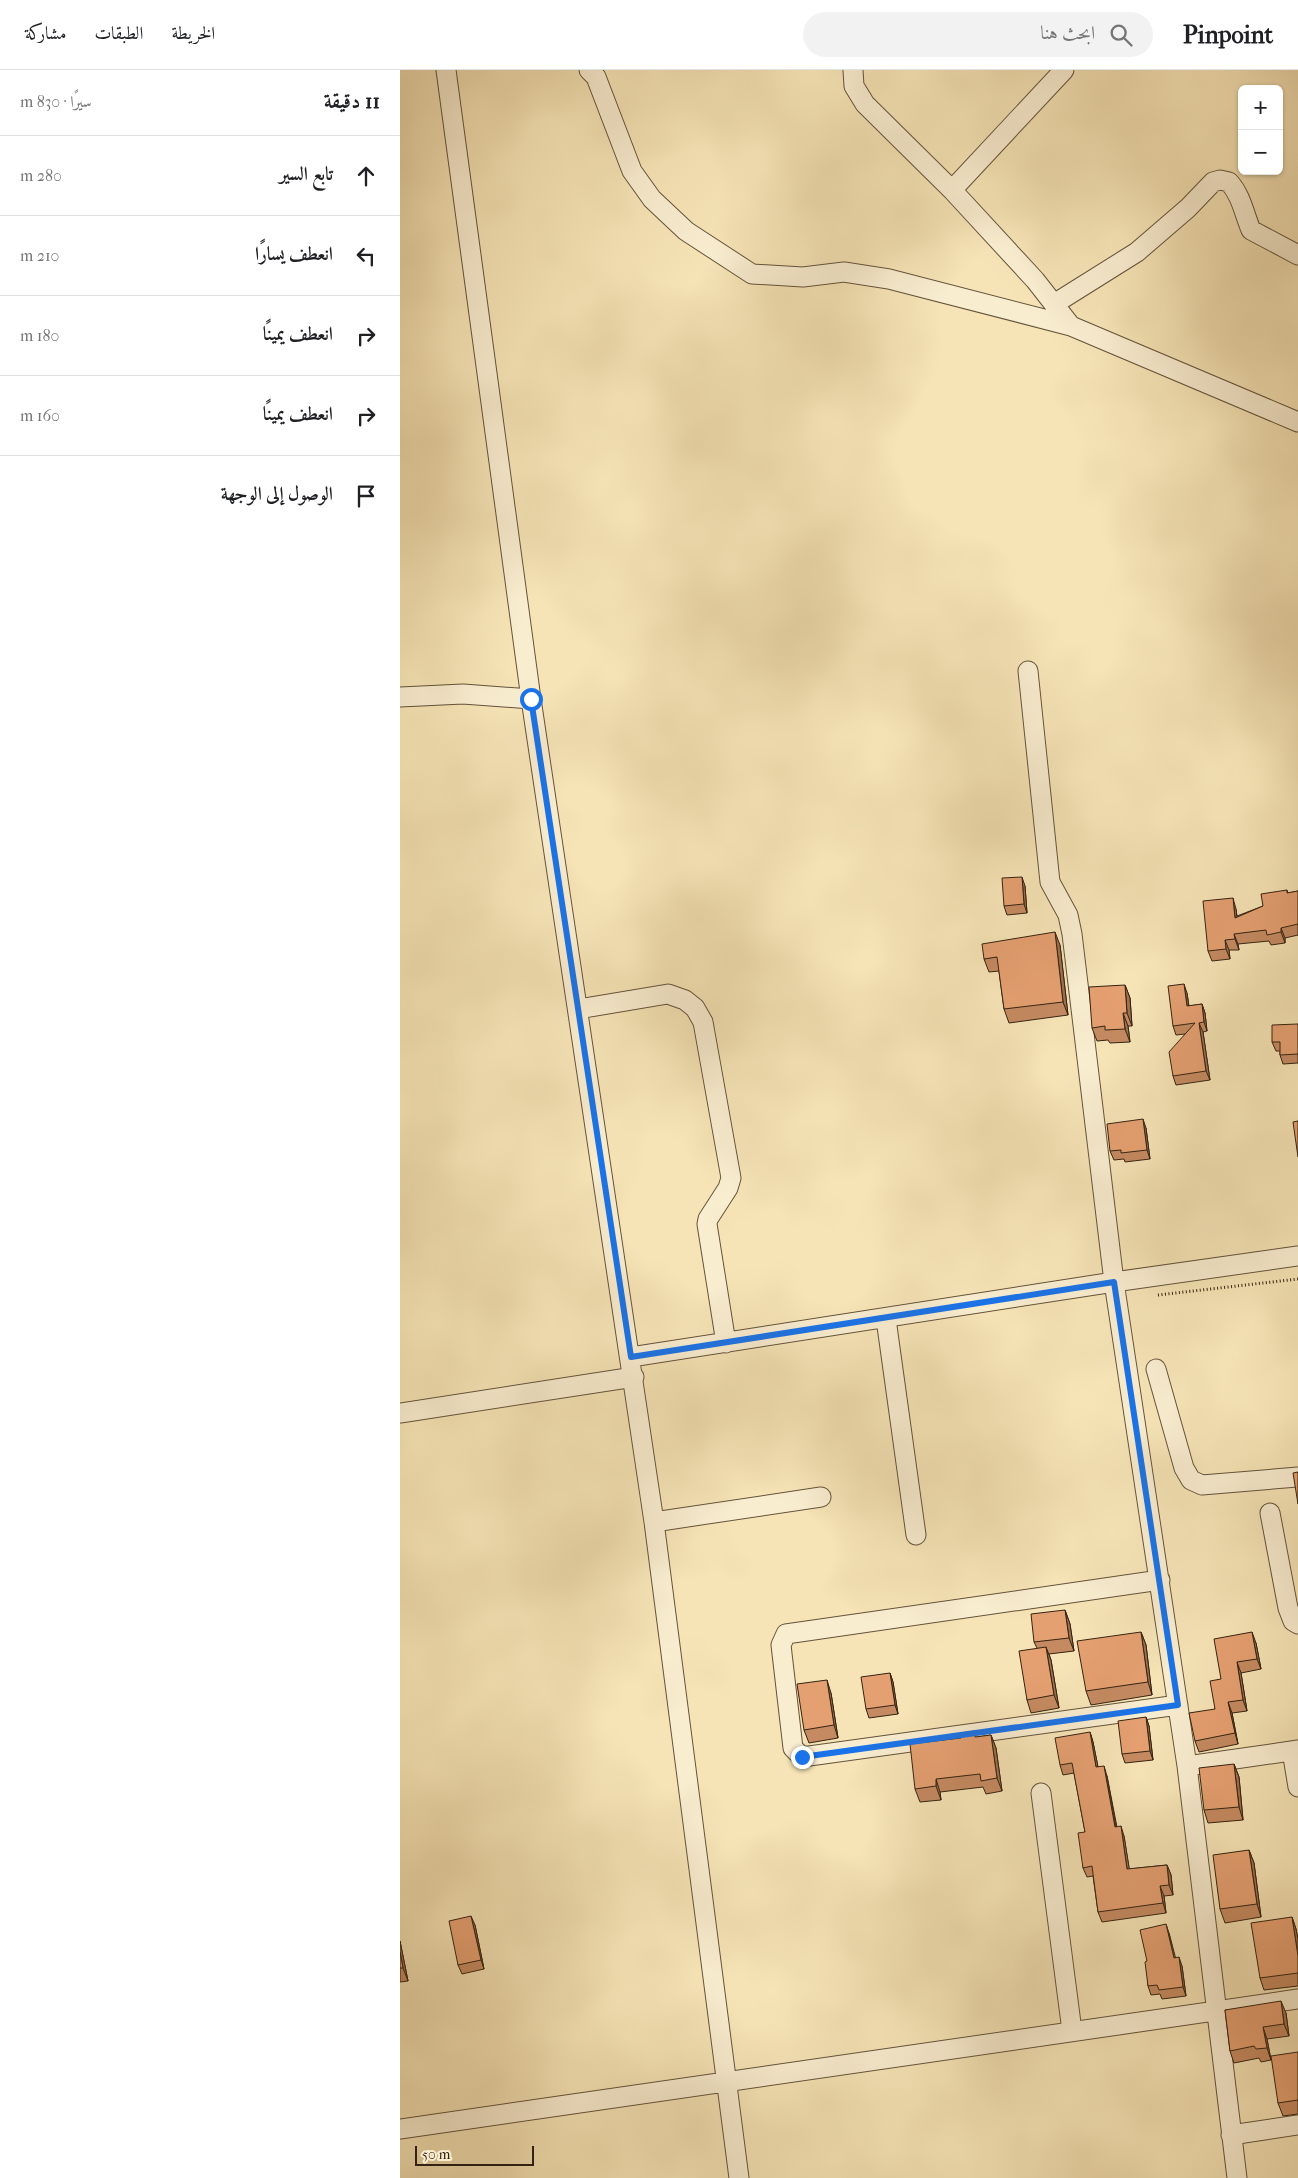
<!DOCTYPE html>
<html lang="ar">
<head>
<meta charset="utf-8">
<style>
	body { margin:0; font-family:"IM FELL French Canon",Amiri,serif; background:#f2f2f2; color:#202124; direction:rtl }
	.controls { position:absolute; right:15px; top:15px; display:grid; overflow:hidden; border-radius:8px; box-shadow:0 1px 4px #0004 }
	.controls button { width:45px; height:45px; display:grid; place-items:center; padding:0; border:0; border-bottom:1px solid #e0e0e0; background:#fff; color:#202124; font:25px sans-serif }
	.scale { position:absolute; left:15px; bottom:12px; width:119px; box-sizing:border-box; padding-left:5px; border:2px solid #342312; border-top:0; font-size:14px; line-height:18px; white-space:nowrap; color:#342312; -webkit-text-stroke:4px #f9edd0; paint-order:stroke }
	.stop { position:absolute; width:15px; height:15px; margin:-11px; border:4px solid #1a73e8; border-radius:50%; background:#fff }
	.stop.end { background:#1a73e8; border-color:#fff; box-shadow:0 1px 5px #0008 }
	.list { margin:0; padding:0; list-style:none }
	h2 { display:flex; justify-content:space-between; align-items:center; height:65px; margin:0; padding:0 20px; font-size:21px }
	h2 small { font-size:16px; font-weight:400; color:#757577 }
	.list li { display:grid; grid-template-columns:32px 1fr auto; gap:15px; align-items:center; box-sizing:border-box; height:80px; padding:0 20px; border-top:1px solid #e0e0e0 }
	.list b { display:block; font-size:19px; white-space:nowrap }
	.list em { font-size:16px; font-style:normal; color:#757577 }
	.icon { flex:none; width:28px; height:28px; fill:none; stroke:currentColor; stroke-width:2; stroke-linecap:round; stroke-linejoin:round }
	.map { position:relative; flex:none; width:898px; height:2108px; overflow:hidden; direction:ltr }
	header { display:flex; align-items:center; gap:30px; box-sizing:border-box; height:70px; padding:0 25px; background:#fff; border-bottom:1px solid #e0e0e0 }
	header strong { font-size:24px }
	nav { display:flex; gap:28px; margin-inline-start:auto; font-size:18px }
	.search { width:350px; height:45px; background:#f2f2f2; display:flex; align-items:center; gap:12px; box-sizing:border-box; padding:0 18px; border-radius:28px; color:#757577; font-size:19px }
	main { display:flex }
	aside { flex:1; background:#fff }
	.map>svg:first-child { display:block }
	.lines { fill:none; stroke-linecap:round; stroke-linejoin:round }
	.street-casing { stroke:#64533b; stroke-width:21 }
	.path { stroke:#342312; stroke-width:3; stroke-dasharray:1 2.5; stroke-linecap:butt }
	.street { stroke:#f9edd0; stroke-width:19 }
	.wall { fill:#c58a61; stroke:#342312 }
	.shaded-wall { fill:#a0704f; stroke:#342312 }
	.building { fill:#e5a071; stroke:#342312 }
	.route { stroke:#1a73e8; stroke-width:6 }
</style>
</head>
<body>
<header>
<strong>Pinpoint</strong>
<div class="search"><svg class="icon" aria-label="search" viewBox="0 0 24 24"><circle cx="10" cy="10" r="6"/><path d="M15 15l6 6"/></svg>ابحث هنا</div>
<nav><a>الخريطة</a><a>الطبقات</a><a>مشاركة</a></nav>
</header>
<main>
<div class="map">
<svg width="898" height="2108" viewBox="0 0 898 2108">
	<rect width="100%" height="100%" fill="#f6e4b6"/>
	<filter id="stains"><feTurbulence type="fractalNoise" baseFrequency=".004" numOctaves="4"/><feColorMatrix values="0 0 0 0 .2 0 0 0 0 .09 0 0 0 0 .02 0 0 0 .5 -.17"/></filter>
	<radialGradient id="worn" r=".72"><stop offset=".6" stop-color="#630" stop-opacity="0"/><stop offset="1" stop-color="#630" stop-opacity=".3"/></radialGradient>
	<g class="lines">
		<g class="street-casing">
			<path id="street" d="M46,0L131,629L254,1452L339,2108
				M189,0L196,7L232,101L252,129L286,161L352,204L403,207L444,202L489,209L671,256L898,352
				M453,0L454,16L465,34L552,120L635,210L671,256
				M552,120L664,0
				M654,234L737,182L788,138L813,112L820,110L829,112C841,125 844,143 851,160L898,185
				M628,601L650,812L668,845L672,864L714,1212L898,1186
				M0,627L63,624L131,629
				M178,939L268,924L285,930L295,938L303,952L331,1108L328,1118L308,1149L307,1154L326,1273
				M486,1249L516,1465
				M231,1287L714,1212L787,1696L837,2108
				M756,1299L784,1398L791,1410L802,1415L898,1407
				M0,1343L234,1307
				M870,1443L888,1538L893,1551L898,1554
				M254,1452L421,1427
				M760,1510L386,1564L381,1575L393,1678L402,1687L778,1635
				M892,1681L898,1717
				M787,1696L898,1680
				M641,1723L672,1961
				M0,2059L898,1929
				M831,2065L898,2055"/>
		</g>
		<path class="path" d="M758,1225L898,1209"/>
		<use href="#street" class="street"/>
	</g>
	<path class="wall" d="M625,816L627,843L607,845L604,836Z
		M887,820L888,823L898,821V865L885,868V873L871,875L869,871L838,874L839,880H829L830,889L812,891L808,881L836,839L837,846L863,836Z
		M660,875L668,945L609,953L604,939L599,901L589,902L584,889Z
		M725,915L730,928L732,956H728L730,972L710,973L708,970L697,971L692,958Z
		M787,923L789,936L802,934L805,943L807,961L803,962L810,1010L776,1015L773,1006L785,964L776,965L773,956Z
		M898,954V993L883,994L880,985V981H876L872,972Z
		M746,1058L750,1089L725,1092L724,1089L714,1090L710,1081Z
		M665,1540L670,1554L674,1581L649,1584L651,1590L659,1638L631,1643L627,1630L637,1578L634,1572Z
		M741,1562L746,1575L752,1625L691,1635L686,1621Z
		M856,1573L861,1599L841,1603L847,1641L832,1643L838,1674L799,1682L795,1671L815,1639L821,1609Z
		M490,1603L493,1612L498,1644L469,1648L466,1639Z
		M431,1623L438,1668L409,1673L404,1660Z
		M746,1647L749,1656L753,1690L725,1693L722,1684Z
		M690,1662L693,1672L698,1697L707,1706L717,1757L724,1766L729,1799L767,1795L771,1805L773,1825L764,1826L766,1843L702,1852L698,1842L693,1806L687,1807L683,1798L685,1762L674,1703L663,1705L660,1695Z
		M591,1665L596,1678L602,1721L586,1724L583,1717L540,1722L541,1730L520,1732L515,1719L577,1667Z
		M834,1694L839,1707L843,1750L808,1753L804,1740Z
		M849,1780L854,1793L861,1847L825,1853L820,1839Z
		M892,1847L896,1859L898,1869V1916L864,1920L860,1908Z
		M75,1855L84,1899L62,1904L58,1895Z
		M769,1863L775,1888L782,1896L786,1926L762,1929L760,1924L751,1925L748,1916L747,1891Z
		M0,1871L8,1911L0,1912Z
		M825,1940L886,1943L889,1966L867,1969L871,1990L861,1992L859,1988L834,1993L830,1981Z
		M898,1982V2044L883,2046L878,2033Z"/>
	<path class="shaded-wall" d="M622,807L625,816L627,843L624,834Z
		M833,828L836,839L838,858L835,848Z
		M881,858L885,868V873L881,862Z
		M655,862L660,875L668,945L663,932Z
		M834,864L838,874L839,880L835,869Z
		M825,870L829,880L830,889L826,879Z
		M784,914L787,923L790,945L787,936Z
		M725,915L730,928L732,956L727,943Z
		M802,934L805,943L807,961L804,952Z
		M723,943L728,956L730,972L725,959Z
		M799,953L803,962L810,1010L806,1001Z
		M743,1049L746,1058L750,1089L747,1080Z
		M665,1540L670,1554L674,1581L669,1568Z
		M741,1562L746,1575L752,1625L748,1612Z
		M852,1562L856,1573L861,1599L857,1589Z
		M646,1577L651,1590L659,1638L654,1625Z
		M837,1592L841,1603L847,1641L843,1630Z
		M490,1603L493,1612L498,1644L495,1635Z
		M427,1610L431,1623L438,1668L434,1655Z
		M828,1632L832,1643L838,1674L835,1663Z
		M746,1647L749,1656L753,1690L750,1681Z
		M690,1662L693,1672L700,1707L696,1697Z
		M591,1665L596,1678L602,1721L597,1708Z
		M834,1694L839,1707L843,1750L839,1737Z
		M704,1696L707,1706L718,1767L715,1757Z
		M536,1709L540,1722L541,1730L536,1716Z
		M721,1756L724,1766L731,1809L727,1799Z
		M849,1780L854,1793L861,1847L857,1834Z
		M767,1795L771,1805L773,1825L769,1815Z
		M760,1816L764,1826L766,1843L763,1833Z
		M71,1846L75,1855L84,1899L81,1890Z
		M892,1847L896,1859L898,1869V1886Z
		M766,1854L769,1863L778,1897L774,1888Z
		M0,1871L8,1911L3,1898L0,1882Z
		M779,1887L782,1896L786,1926L783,1917Z
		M881,1931L886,1943L889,1966L884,1954Z
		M863,1957L867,1969L871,1990L867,1978Z"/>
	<path class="building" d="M622,807L624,834L604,836L602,808Z
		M887,820V823L898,821V854L881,858V862L867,865L866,860L834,864L835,869L825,870L826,879L808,881L803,831L833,828L835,848L863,836L861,824Z
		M655,862L663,932L604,939L597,887L584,889L582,874Z
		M784,914L787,936L802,934L804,952L799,953L806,1001L773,1006L769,982L795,953L773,956L768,916Z
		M725,915L727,943H723L725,959L705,960V956L692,958L689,917Z
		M898,954V984L880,985V972H872V955Z
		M743,1049L747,1080L721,1083V1080L710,1081L707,1054Z
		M898,1051V1087L893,1052Z
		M898,1402V1434L893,1403Z
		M665,1540L669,1568L634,1572L631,1544Z
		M741,1562L748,1612L686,1621L677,1571Z
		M852,1562L857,1589L837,1592L843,1630L828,1632L835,1663L795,1671L789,1643L815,1639L810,1611L821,1609L814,1569Z
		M646,1577L654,1625L627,1630L619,1581Z
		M490,1603L495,1635L466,1639L461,1607Z
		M427,1610L434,1655L404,1660L397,1614Z
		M746,1647L750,1681L722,1684L718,1651Z
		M575,1661V1667L591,1665L597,1708L581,1711L580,1704L536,1709V1716L515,1719L510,1674L561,1668L560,1663Z
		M690,1662L696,1697L704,1696L715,1757L721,1756L727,1799L767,1795L769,1815L760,1816L763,1833L698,1842L692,1796L683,1798L678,1763L685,1762L672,1693L660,1695L655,1668Z
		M834,1694L839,1737L804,1740L799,1698Z
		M849,1780L857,1834L820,1839L813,1785Z
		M71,1846L81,1890L58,1895L49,1851Z
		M892,1847L898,1886V1903L860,1908L851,1853Z
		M766,1854L774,1888L779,1887L783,1917L759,1920L757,1915L748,1916L745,1892L747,1891L740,1860Z
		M0,1882L3,1898H0Z
		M881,1931L884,1954L863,1957L867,1978L856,1979L854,1976L830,1981L825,1940Z
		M898,1982V2030L878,2033L871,1986Z"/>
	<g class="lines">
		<path class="route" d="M131,629L231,1287L714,1212L778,1635L402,1687"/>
	</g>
	<rect width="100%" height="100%" filter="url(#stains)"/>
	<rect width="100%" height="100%" fill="url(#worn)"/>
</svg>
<div class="controls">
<button>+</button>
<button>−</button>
</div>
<div class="scale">50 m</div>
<div class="stop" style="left:131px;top:629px"></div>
<div class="stop end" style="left:402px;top:1687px"></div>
</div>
<aside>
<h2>11 دقيقة<small>سيرًا · 830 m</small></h2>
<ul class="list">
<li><svg class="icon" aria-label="ahead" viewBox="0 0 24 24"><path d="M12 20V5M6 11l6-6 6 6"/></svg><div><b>تابع السير</b></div><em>280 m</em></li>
<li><svg class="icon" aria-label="left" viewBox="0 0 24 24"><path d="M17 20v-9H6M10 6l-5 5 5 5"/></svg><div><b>انعطف يسارًا</b></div><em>210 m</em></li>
<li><svg class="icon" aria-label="right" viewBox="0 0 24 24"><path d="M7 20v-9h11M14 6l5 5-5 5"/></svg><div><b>انعطف يمينًا</b></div><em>180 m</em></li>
<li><svg class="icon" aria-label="right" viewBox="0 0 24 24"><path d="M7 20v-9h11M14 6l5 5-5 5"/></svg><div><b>انعطف يمينًا</b></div><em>160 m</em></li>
<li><svg class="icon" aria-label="arrive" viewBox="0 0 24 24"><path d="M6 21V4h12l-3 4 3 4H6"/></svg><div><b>الوصول إلى الوجهة</b></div></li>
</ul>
</aside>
</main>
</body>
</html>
